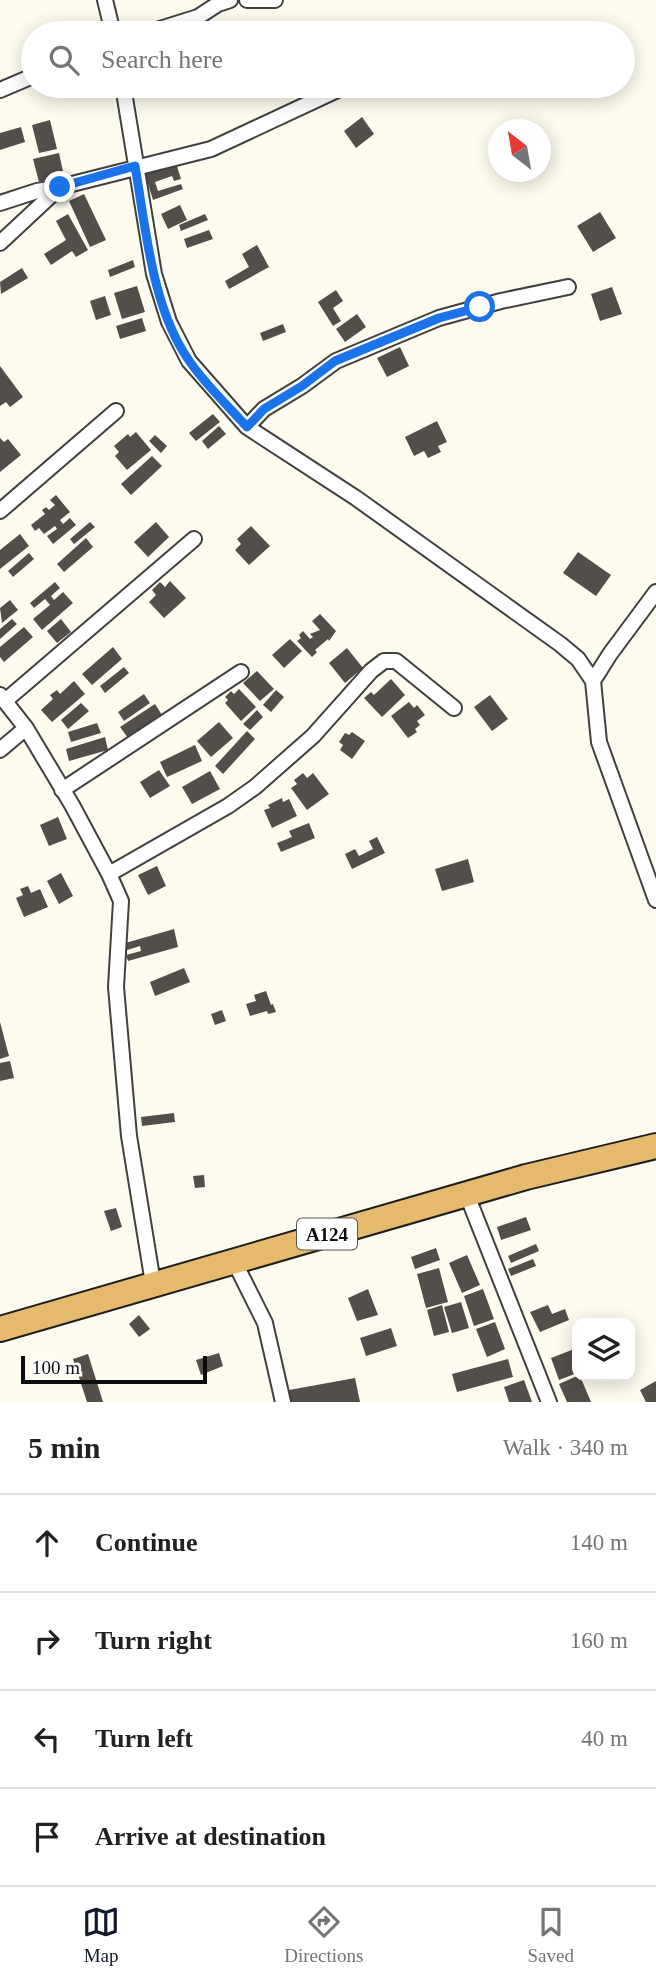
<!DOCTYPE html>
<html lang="en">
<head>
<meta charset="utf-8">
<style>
	body { margin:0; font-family:"Times New Roman",serif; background:#f6f6f6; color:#202124 }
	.controls { position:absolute; right:21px; bottom:21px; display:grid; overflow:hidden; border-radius:14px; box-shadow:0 4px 18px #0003 }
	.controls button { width:63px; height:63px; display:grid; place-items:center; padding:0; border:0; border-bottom:2px solid #e0e0e0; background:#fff; color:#202124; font:35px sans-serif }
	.compass { position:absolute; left:488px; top:119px; width:63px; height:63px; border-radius:50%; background:#fff; box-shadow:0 4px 18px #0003; rotate:329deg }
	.scale { position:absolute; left:21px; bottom:18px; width:186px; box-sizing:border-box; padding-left:7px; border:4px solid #0d0d0d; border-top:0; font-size:19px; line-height:24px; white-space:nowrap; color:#0d0d0d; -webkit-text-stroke:5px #fff; paint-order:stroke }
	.stop { position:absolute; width:21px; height:21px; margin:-16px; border:5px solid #1a73e8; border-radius:50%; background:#fff }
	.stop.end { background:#1a73e8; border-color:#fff; box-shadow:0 2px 7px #0008 }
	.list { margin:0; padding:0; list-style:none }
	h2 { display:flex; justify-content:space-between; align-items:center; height:91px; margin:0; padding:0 28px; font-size:30px }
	h2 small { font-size:23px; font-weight:400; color:#757577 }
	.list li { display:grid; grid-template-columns:46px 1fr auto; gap:21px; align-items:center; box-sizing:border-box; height:98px; padding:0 28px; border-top:2px solid #e0e0e0 }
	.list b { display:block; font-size:26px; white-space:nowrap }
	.list em { font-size:23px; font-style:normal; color:#757577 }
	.icon { flex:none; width:38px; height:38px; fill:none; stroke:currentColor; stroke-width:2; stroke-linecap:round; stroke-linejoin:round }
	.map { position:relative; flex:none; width:656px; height:1402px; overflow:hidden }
	.search { position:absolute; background:#fff; box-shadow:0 4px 18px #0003; left:21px; right:21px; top:21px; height:77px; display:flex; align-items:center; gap:18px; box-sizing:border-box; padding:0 24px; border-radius:38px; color:#757577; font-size:26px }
	.sheet { height:483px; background:#fff }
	nav { display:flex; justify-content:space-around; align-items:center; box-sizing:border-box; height:98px; border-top:2px solid #e0e0e0; background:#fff; font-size:19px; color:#757577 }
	nav a { display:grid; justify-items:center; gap:4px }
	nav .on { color:#111827 }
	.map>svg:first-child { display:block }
	.building { fill:#544e4a }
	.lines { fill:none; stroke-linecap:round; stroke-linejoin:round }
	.minor-casing { stroke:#404040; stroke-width:18 }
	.trunk-casing { stroke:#1e1e1e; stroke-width:28 }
	.minor { stroke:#fff; stroke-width:14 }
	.trunk { stroke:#e6ba6c; stroke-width:24 }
	.route { stroke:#1a73e8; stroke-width:9 }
	.labels { text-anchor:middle; stroke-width:7; stroke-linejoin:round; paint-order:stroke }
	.shield { fill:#fff; stroke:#565656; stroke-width:2 }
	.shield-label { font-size:19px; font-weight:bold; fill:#0d0d0d }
</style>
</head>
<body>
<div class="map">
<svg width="656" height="1402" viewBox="0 0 656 1402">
	<rect width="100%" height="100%" fill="#fdfbee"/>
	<path class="building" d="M147,86H173L175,89L151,97Z
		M362,117L374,134L356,148L344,131Z
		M50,120L57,149L39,153L32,125Z
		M21,127L25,142L0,150V133Z
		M59,153L64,176L39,182L33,159Z
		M175,160L181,179L174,181L172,176L155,182L158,191L181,184L183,189L153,200L144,171Z
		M84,194L106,240L90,247L69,201Z
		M180,205L187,220L168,229L161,214Z
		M600,212L616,238L593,252L577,226Z
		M68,214L88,250L76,257L72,251L51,265L44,254L66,240L56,221Z
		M205,214L208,220L181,231L179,225Z
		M209,230L213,239L187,248L184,239Z
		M257,245L269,267L229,289L225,281L249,267L242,254Z
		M133,260L135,267L110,277L108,270Z
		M22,268L28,278L1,294L0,282Z
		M137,286L145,312L122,319L114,293Z
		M612,287L622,314L600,321L591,294Z
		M336,290L343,301L333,308L341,321L333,326L318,302Z
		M105,296L111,315L96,320L90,301Z
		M357,314L366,327L345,342L336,329Z
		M142,318L146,331L120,339L116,326Z
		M283,324L286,332L263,341L260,333Z
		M400,347L409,366L387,377L377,358Z
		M0,366L23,397L10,407L6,402L0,406Z
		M213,414L220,422L196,441L189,433Z
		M437,421L447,442L438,446L441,452L428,458L424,451L414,456L405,437Z
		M219,426L226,434L208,449L202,441Z
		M136,432L151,450L127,470L115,456L119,452L114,446L128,434L130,437Z
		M155,435L167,446L161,453L149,441Z
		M0,438L4,442L8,439L21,455L0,472Z
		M152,456L162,466L131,495L121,484Z
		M56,495L70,512L60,520L63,524L70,518L76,525L53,544L47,536L57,529L55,526L44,534L39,528L35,531L31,525L45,514L42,510L46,507L49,510L55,505L50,500Z
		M90,522L95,527L74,544L70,539Z
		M156,522L169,537L148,557L134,542Z
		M251,526L270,546L249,565L235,550L241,544L237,539Z
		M20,534L29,546L0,569V550Z
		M86,538L93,547L64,572L57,564Z
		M578,552L611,575L596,596L563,573Z
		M29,553L34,559L13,577L8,571Z
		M170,581L186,598L164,618L149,602L156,595L152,590L160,582L165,587Z
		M55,582L60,588L51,596L54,600L63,592L73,603L42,630L33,619L50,605L45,599L34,608L30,603Z
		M10,600L18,610L2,623L0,608Z
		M320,614L336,631L329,641L328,639L315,650L317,652L312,657L297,641L301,638L299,635L303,631L310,639L313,637L310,634L320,630L312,621Z
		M12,619L17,624L0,639V629Z
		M61,619L71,632L57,643L47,631Z
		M24,627L33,637L4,662L0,657V647Z
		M290,639L302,651L284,668L272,655Z
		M113,647L122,659L92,685L82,674Z
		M347,648L363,668L345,683L329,663Z
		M124,667L129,673L105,693L100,686Z
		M257,671L274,689L260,701L243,683Z
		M391,679L405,695L382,717L364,698L371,692L374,695Z
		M74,681L85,694L52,722L41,710L53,699L50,695L57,690L60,694Z
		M239,689L256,707L241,721L225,703L228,700L225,697L231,691L234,694Z
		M276,690L284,697L271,712L263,705Z
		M144,694L150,703L124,721L118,712Z
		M490,695L508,719L492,731L474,707Z
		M409,702L414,708L417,705L425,715L417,721L420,725L415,729L417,732L408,738L391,716Z
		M81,703L89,711L68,729L61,720Z
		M155,704L162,715L128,738L120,727Z
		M257,710L263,717L250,730L243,724Z
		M219,722L233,738L211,757L197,741Z
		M97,723L101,733L71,742L68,732Z
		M247,731L255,739L223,774L215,766Z
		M352,732L365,741L352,759L340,750L343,745L339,742L345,733L349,735Z
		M105,737L108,750L69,761L66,749Z
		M195,745L202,761L167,777L160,762Z
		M159,770L170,786L150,798L140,782Z
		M210,771L220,789L192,804L182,787Z
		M303,773L307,778L313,773L329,794L307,810L291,788L297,784L294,780Z
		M282,798L283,802L289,799L297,816L272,828L264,810L270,808L268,805Z
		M58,817L67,839L49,846L40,825Z
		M309,823L315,838L281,852L277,843L292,837L289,831Z
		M377,837L385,853L352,869L345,854L355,849L359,856L373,849L369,841Z
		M468,859L474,882L442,891L435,869Z
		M157,866L166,886L148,895L138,875Z
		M61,873L73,896L59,904L47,881Z
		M28,886L31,893L40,889L48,907L24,917L16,898L23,895L20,889Z
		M174,929L178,947L128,961L126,955L141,951L140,946L124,951L122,944Z
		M184,968L190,982L155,996L150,982Z
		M266,991L271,1005L273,1004L276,1012L268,1014L267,1011L250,1016L246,1004L256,1001L254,995Z
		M222,1010L226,1021L215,1025L211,1014Z
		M0,1022L9,1056L0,1059Z
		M10,1061L14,1078L0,1081V1063Z
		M174,1113L175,1122L142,1126L141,1117Z
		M204,1175L205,1187L195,1188L193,1176Z
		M116,1208L122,1227L111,1231L104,1211Z
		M526,1217L531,1230L501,1240L497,1227Z
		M536,1244L539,1251L511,1263L508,1256Z
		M436,1248L440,1260L415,1269L411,1257Z
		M467,1255L480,1285L462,1293L449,1263Z
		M533,1259L536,1266L511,1276L508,1269Z
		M439,1268L448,1302L426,1308L417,1274Z
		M368,1289L378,1315L357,1321L348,1298Z
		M483,1289L494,1319L474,1326L464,1296Z
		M461,1302L469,1328L452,1333L444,1307Z
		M442,1305L449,1332L434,1336L427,1310Z
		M548,1305L552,1314L565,1309L569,1320L540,1332L530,1312Z
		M139,1315L150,1329L139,1337L129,1324Z
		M495,1322L505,1349L487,1357L476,1329Z
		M391,1328L397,1346L366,1356L360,1338Z
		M577,1348V1373L559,1380L551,1358Z
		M219,1353L223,1366L201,1375L196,1360Z
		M88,1354L103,1402H87L73,1359Z
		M508,1359L513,1377L457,1392L452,1374Z
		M577,1376H580L591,1402H567L559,1384Z
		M355,1378L360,1402H291L289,1390Z
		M524,1380L532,1402H509L504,1387Z
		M656,1381V1402H646L640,1390Z"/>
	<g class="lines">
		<g class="minor-casing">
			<path id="minor" d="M105,0L113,33
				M247,0H275
				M147,33L198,17L218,4L230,0
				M123,86L154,274L169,322L189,361L247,427L356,498L560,644L578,659L593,681
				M0,90L33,76
				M0,203L37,191L60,187L211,149L346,86
				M0,243L59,188
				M247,427L264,409L302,386L336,361L439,318L501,301L568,287
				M0,511L116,411
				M656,592L610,654L593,681L599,742L656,900
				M0,695L26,728L72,805L109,874L121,901L116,987L129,1136L153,1283
				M5,701L194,539
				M0,750L26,728
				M62,790L241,672
				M109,874L228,806L255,787L313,736L371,671L384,661H396L454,708
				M467,1195L549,1402
				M234,1261L265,1323L283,1402"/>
		</g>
		<g class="trunk-casing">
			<path id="trunk" d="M0,1329L526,1177L656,1146"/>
		</g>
		<use href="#minor" class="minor"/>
		<use href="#trunk" class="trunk"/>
	</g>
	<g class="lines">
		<path class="route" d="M60,187L135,166C146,229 152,309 190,362C206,385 228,406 247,427L264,409L302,386L335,361L439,318L480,307"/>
	</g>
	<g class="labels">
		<rect class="shield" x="297" y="1218.5" width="60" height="31" rx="5"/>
		<g class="shield-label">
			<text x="327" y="1241">A124</text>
		</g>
	</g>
</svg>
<div class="controls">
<button><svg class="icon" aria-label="layers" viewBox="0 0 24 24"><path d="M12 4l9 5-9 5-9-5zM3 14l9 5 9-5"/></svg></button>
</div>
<svg class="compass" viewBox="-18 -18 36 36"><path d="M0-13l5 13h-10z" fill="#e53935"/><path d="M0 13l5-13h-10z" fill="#757577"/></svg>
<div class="scale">100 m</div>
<div class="stop" style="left:480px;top:307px"></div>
<div class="stop end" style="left:60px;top:187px"></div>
<div class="search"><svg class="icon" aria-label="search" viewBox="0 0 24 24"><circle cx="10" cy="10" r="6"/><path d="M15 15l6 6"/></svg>Search here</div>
</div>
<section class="sheet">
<h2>5 min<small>Walk · 340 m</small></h2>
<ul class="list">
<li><svg class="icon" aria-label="ahead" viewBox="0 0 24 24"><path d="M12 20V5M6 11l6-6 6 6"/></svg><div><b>Continue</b></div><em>140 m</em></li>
<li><svg class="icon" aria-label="right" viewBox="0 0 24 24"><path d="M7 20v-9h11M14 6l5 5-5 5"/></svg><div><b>Turn right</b></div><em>160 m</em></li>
<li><svg class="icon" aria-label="left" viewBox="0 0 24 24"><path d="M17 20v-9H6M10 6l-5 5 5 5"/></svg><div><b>Turn left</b></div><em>40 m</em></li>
<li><svg class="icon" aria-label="arrive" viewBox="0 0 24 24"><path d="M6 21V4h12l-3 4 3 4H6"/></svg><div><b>Arrive at destination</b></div></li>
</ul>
</section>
<nav>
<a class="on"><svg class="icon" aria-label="map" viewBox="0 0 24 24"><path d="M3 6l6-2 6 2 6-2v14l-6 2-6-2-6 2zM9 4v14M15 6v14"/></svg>Map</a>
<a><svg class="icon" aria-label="directions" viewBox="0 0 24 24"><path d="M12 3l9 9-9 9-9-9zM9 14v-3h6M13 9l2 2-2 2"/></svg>Directions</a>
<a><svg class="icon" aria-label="saved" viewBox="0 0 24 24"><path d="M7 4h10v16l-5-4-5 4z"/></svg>Saved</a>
</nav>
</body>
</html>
